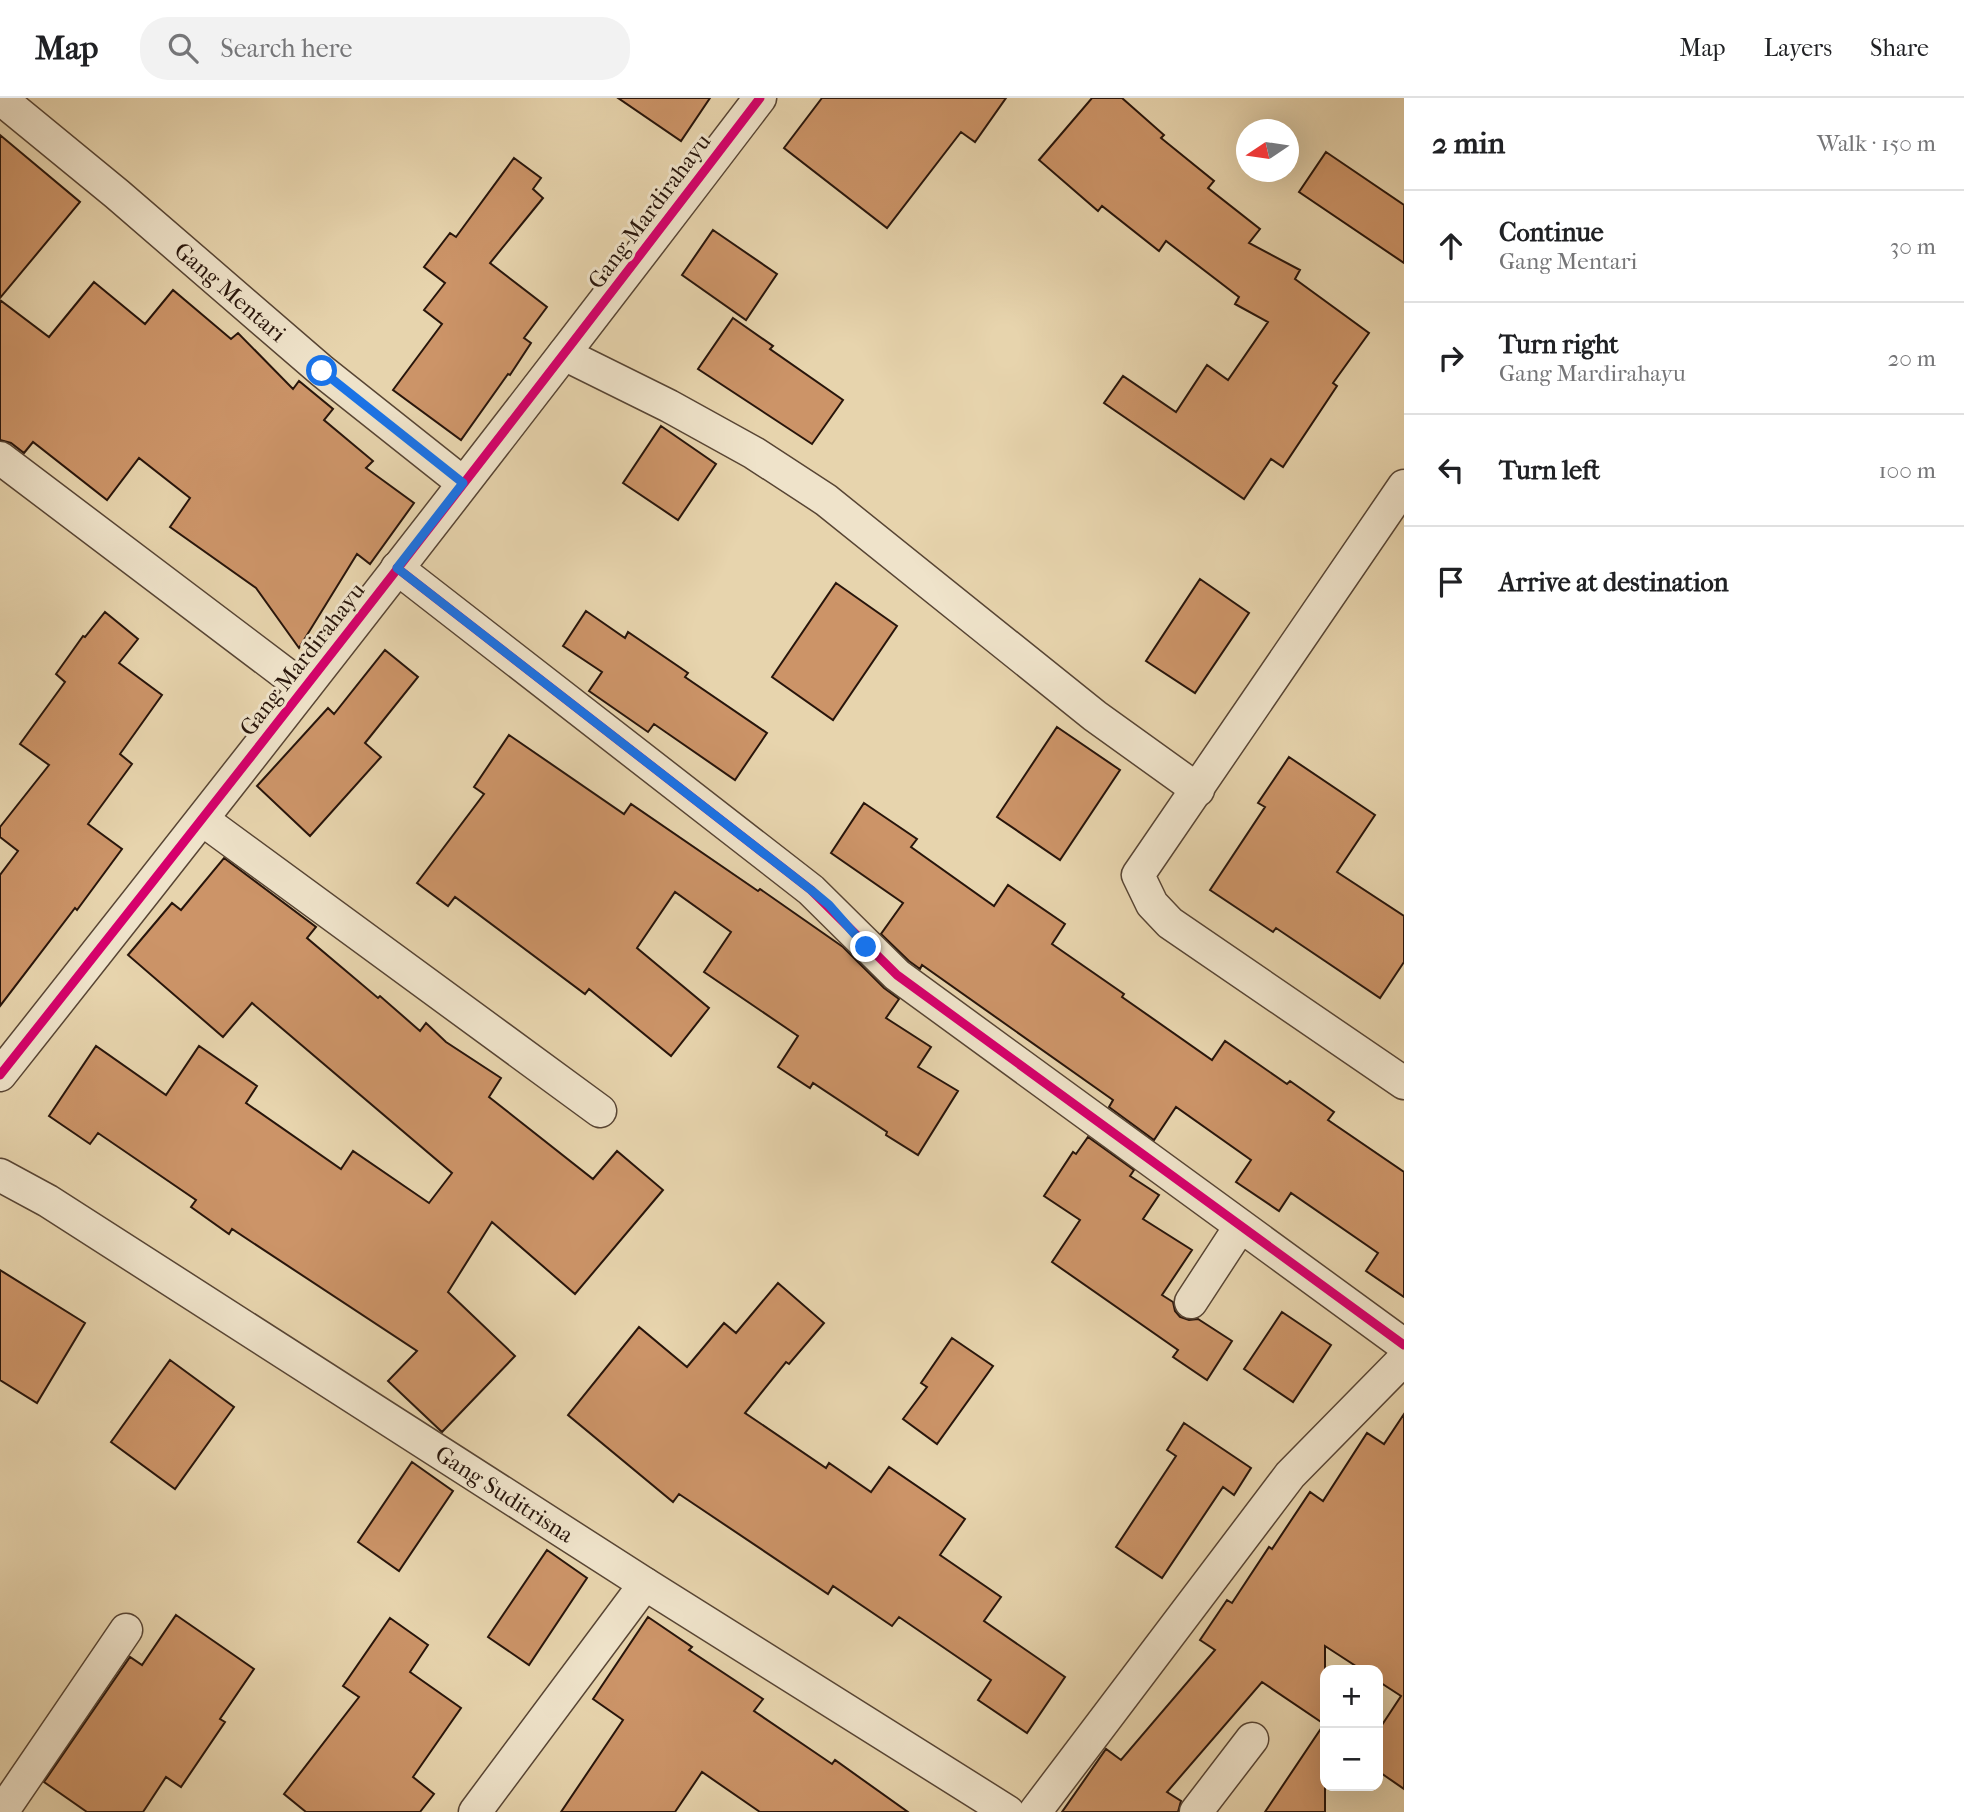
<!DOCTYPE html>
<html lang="en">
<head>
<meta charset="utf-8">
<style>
	body { margin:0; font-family:"IM FELL French Canon",serif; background:#f2f2f2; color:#202124 }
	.controls { position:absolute; right:21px; bottom:21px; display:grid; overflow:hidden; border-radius:14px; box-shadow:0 7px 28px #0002 }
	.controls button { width:63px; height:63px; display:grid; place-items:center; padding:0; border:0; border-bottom:2px solid #e0e0e0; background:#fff; color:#202124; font:35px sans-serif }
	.compass { position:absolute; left:1236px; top:21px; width:63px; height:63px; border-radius:50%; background:#fff; box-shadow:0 7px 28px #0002; rotate:257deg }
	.stop { position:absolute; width:21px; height:21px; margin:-16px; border:5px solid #1a73e8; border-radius:50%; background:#fff }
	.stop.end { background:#1a73e8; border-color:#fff; box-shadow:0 2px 7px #0008 }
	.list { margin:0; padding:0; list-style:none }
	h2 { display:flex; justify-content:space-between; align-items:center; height:91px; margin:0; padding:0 28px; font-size:30px }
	h2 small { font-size:23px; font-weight:400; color:#757577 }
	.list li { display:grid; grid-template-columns:46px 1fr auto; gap:21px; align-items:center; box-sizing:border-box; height:112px; padding:0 28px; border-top:2px solid #e0e0e0 }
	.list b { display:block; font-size:26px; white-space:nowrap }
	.list p { margin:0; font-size:23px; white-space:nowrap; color:#757577 }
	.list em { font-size:23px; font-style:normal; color:#757577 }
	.icon { flex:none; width:38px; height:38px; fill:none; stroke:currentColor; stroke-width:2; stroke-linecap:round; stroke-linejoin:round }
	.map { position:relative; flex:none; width:1404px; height:1714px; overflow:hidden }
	header { display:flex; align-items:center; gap:42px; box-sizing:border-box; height:98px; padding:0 35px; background:#fff; border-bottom:2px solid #e0e0e0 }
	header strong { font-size:33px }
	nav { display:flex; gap:38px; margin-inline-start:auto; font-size:24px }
	.search { width:490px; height:63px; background:#f2f2f2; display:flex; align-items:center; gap:18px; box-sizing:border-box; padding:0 24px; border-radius:28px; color:#757577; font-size:26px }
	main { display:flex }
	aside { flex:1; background:#fff }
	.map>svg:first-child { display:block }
	.building { fill:#cc9468; stroke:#28150b; stroke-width:2 }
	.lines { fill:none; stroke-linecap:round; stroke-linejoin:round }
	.minor-casing { stroke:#584534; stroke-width:35 }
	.minor { stroke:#efe3ca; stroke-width:32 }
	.cycleway-casing { stroke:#efe3ca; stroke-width:13 }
	.cycleway { stroke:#d6006c; stroke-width:9 }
	.route { stroke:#1a73e8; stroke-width:9 }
	.labels { text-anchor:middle; stroke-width:6; stroke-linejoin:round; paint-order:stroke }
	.street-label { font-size:23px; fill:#28150b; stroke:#efe3ca }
</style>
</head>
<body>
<header>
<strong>Map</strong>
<div class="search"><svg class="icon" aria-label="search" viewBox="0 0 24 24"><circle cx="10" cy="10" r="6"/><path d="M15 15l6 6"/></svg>Search here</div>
<nav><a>Map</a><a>Layers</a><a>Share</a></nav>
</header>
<main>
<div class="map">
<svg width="1404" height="1714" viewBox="0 0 1404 1714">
	<rect width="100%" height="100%" fill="#e7d4ad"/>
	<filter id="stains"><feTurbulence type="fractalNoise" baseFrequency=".00286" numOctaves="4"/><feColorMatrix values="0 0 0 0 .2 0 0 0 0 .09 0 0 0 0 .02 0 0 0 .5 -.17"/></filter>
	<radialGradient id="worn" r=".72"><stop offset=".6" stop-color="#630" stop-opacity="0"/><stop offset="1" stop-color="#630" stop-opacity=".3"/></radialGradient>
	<path class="building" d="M618,0H710L681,43Z
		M822,0H1006L975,44L961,34L887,130L784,50Z
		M1092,0H1122L1164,37L1161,40L1214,83L1208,90L1260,131L1249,145L1300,172L1295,181L1369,235L1333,285L1337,288L1283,369L1271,361L1244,401L1104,305L1123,278L1176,314L1207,267L1228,282L1268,224L1235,206L1239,199L1166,143L1159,153L1102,108L1098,113L1039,62Z
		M0,37L80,104L0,200Z
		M1326,54L1404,107V165L1299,94Z
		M514,60L541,80L533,91L543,100L490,165L547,209L524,240L531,245L510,277L508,276L461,342L393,292L442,226L424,212L445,185L424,169L450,135L456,139Z
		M713,132L777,176L746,222L682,177Z
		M94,184L145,226L173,192L231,241L238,235L293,291L299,283L333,311L324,322L373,363L366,370L414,405L370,466L357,456L299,550L256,490L170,429L190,400L139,360L107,402L33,344L24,355L11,345L0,342V202L49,239Z
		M733,220L773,248L770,251L843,302L812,346L698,271Z
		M661,328L716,366L678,422L623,385Z
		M1200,481L1249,515L1195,595L1146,563Z
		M836,485L897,528L833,622L772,579Z
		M586,513L625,540L628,534L688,575L685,579L767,635L735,682L654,626L648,634L589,593L602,574L563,548Z
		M105,514L138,541L119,565L162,597L120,656L132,666L88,726L122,751L77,812L75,810L0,908V777L18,753L0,739V729L49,667L20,646L65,584L56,576L83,538L85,539Z
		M385,552L418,579L365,645L381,659L310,738L257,688L328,610L334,616Z
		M1057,629L1120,672L1060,762L997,719Z
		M509,637L624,716L631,706L758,793L760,791L843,849L884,890L899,901L886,920L931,949L918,969L958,993L918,1057L886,1037L887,1034L813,985L810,990L778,969L798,938L704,874L731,834L675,794L637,850L709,910L671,958L589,891L585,896L455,799L448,808L417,785L484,696L474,689Z
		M1289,659L1375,717L1337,774L1404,818V864L1380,900L1276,830L1273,834L1210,792L1265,709L1258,705Z
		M864,705L917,741L911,749L994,808L1008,787L1065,826L1052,846L1124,896L1122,899L1212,962L1225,943L1287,986L1290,983L1334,1014L1328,1022L1404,1074V1199L1366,1173L1378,1155L1291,1095L1279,1113L1236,1084L1251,1062L1176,1009L1154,1042L1109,1009L1113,1002L922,867L920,871L909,863L881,836L903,805L831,755Z
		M224,760L316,829L307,840L378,900L380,898L420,933L426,925L446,944L501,980L489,999L593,1081L617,1053L663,1092L575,1196L492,1124L448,1194L515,1258L442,1334L388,1283L417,1253L232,1131L229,1136L191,1109L196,1102L98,1035L90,1046L49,1018L96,948L166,997L199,948L257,988L246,1005L341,1071L353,1053L429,1105L452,1075L252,905L223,939L128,857L172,805L181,812Z
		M1088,1039L1134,1072L1130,1078L1159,1097L1143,1121L1192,1152L1162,1197L1173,1204L1175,1213L1180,1219L1189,1222L1198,1221L1232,1243L1207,1282L1173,1259L1178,1252L1052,1164L1080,1122L1044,1098L1073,1054L1076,1056Z
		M0,1172L85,1225L37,1305L0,1282Z
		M778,1185L824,1225L789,1266L786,1264L745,1315L826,1370L829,1365L871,1394L889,1369L965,1421L940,1457L1001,1499L984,1523L1065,1579L1027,1635L978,1602L991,1582L899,1519L892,1528L833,1488L828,1496L679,1396L673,1404L568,1317L639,1229L687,1269L724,1225L736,1235Z
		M1282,1214L1331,1247L1293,1304L1244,1271Z
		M952,1240L993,1268L937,1346L903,1321L927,1289L921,1285Z
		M170,1262L234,1309L175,1391L111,1344Z
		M1404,1316V1691L1378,1673V1633L1401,1598L1378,1583V1572H1362L1325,1548V1714H1265L1324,1626L1262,1584L1167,1694L1181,1703L1178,1714H1062L1106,1651L1121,1662L1215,1552L1200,1542L1227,1502L1232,1505L1269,1449L1272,1451L1310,1394L1323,1403L1367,1335L1384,1346Z
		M1184,1325L1251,1370L1234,1397L1223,1389L1162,1480L1116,1449L1176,1358L1167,1352Z
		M412,1364L453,1393L399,1473L358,1444Z
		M547,1452L587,1480L529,1567L488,1539Z
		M176,1517L254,1571L220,1621L225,1624L181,1689L166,1679L143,1714H87L44,1684L130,1559L142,1567Z
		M648,1519L692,1549L689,1552L763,1601L754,1613L832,1666L835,1662L908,1714H760L702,1674L675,1714H561L623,1622L593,1601Z
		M390,1520L428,1547L410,1574L461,1610L413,1679L434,1696L420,1714H306L284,1696L359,1599L343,1588Z"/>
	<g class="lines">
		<g class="minor-casing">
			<g id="minor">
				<path id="s1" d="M0,0L117,96L322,273L463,385"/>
				<path d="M564,256L669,308L754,355L826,402L1095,618L1198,692"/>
				<path d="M0,360L304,590"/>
				<path d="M1404,388L1138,777L1152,806L1170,825L1404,985"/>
				<path d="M397,470L811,792L897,877L1404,1247"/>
				<path d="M203,722L600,1013"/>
				<path d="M0,977C256,654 510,328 760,0"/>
				<path id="s2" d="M0,1077L48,1103L645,1486L1008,1714"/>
				<path d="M1191,1204L1240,1129"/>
				<path d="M2,1714L126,1532"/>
				<path d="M475,1714L645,1486"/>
				<path d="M1035,1714L1290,1377L1404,1261"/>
				<path d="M1196,1714L1252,1641"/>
			</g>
		</g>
		<use href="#minor" class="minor"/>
		<g class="cycleway-casing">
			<path id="cycleway" d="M397,470L811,792L897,877L1404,1247
				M0,977C256,654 510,328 760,0"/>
		</g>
		<use href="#cycleway" class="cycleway"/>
	</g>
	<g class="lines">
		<path class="route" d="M322,273L463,385L397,470L811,792L829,807L866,849"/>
	</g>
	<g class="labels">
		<g class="street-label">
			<text transform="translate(649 113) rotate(-53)" y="8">Gang Mardirahayu</text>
			<text dy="8" stroke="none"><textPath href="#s1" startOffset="301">Gang Mentari</textPath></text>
			<text transform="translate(302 561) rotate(-52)" y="8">Gang Mardirahayu</text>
			<text dy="8" stroke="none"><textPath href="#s2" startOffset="597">Gang Suditrisna</textPath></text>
		</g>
	</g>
	<rect width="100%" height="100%" filter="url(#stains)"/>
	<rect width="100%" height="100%" fill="url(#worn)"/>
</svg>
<div class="controls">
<button>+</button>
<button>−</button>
</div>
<svg class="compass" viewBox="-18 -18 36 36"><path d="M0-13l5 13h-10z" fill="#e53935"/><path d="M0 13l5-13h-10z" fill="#757577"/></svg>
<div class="stop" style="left:322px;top:273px"></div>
<div class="stop end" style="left:866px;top:849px"></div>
</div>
<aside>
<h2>2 min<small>Walk · 150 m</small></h2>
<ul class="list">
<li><svg class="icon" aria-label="ahead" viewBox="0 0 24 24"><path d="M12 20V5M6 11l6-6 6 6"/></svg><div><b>Continue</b><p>Gang Mentari</p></div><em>30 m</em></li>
<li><svg class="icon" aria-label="right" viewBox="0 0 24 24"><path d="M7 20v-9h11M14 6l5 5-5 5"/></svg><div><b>Turn right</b><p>Gang Mardirahayu</p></div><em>20 m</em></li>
<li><svg class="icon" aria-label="left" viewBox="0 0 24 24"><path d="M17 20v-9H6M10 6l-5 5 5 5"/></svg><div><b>Turn left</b></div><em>100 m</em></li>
<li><svg class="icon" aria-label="arrive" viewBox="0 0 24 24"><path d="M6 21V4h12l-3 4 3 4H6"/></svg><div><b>Arrive at destination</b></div></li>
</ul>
</aside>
</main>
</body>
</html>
